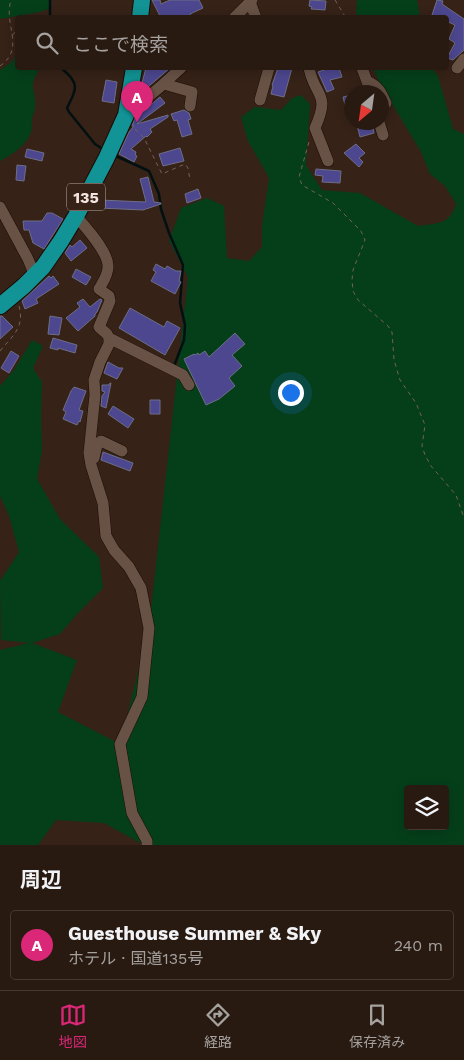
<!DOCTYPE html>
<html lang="ja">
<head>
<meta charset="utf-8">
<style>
	body { margin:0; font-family:"Work Sans","Noto Sans JP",sans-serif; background:#30231a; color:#f1f3f6 }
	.controls { position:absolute; right:15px; bottom:15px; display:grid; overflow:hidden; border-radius:5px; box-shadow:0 2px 12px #0003 }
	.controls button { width:45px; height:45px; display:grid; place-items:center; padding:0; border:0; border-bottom:1px solid #443831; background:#281a11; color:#f1f3f6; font:25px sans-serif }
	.compass { position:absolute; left:344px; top:85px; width:45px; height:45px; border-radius:50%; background:#281a11; box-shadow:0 2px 12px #0003; rotate:209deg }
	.you { position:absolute; left:290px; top:392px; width:18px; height:18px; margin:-12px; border:4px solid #fff; border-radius:50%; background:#1a73e8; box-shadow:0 0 0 8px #1a73e833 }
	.badge { display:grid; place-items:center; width:32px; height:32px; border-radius:50%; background:#db2777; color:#fff; font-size:16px; font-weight:700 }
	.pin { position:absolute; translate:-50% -41px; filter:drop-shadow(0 1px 2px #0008) }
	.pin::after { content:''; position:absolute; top:26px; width:18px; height:15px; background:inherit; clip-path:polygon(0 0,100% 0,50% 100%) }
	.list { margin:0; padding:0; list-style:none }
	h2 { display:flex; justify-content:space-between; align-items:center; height:65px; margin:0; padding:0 20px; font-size:21px }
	h2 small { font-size:16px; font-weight:400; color:#a5a19f }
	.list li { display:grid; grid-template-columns:32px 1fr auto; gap:15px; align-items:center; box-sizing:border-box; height:70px; margin:0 10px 10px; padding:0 10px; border:1px solid #443831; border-radius:5px }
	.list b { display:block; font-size:19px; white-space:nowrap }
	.list p { margin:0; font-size:16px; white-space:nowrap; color:#a5a19f }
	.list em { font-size:16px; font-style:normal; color:#a5a19f }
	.icon { flex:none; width:28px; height:28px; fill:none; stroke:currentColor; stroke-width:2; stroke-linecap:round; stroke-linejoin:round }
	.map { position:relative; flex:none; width:464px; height:845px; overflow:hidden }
	.search { position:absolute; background:#281a11; box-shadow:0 2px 12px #0003; left:15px; right:15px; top:15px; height:55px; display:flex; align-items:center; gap:12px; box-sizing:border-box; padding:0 18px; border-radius:5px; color:#a5a19f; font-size:19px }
	.sheet { height:145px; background:#281a11 }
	nav { display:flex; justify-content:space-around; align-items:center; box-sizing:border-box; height:70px; border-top:1px solid #443831; background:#281a11; font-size:14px; color:#a5a19f }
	nav a { display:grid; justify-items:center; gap:2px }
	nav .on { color:#db2777 }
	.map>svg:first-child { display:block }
	.green { fill:#053f1a; fill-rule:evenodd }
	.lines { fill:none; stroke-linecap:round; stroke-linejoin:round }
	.stream { stroke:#021011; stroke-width:2.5 }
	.building { fill:#4d4790; stroke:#6d6e85 }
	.minor-casing { stroke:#1c0b03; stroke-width:12 }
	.highway-casing { stroke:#1c0b03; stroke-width:18 }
	.path { stroke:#746158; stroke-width:1; stroke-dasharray:4 4; stroke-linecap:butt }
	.minor { stroke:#685246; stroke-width:11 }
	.highway { stroke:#129395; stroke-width:16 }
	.labels { text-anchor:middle; stroke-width:5; stroke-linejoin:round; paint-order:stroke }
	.shield { fill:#362217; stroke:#baaaa2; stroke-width:1 }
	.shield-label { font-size:16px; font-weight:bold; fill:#f2e4de }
</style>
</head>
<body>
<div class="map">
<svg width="464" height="845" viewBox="0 0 464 845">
	<rect width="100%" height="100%" fill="#362217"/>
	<path class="green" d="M0,0H51L48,9L40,12L0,19Z
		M357,0H417L420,17H356Z
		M17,52L18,68H40C26,91 37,87 35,109C34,113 32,116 32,120C31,123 32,125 32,128C30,143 12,155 0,161V70L12,62Z
		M373,68H432L438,76L453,129L464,134V845H144L104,823L56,820L38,845H0V650L29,643L1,640L0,581L19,552L9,516L0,496V386L14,370L32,340L43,346L33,368L42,382L41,415L42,450L37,479L60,519L99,557L103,588L77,614L60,634L32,643L77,660L58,712L120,744L149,628L188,277L169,241L181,208L207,198L224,206L227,258L249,261L262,247V226L269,178L248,141L241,117L255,107L281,110L292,98L301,95L310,104L306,165L322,190L360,193L418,226C437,223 450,225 456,204L445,186L430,174L421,152L381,85ZM408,789H445V826H408Z"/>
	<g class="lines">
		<path class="stream" d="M50,0V18
			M61,68C80,83 77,88 67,108L69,112L95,144L101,148
			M116,156L149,171L159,194L161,209L169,233L183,265L180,303L185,325L184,340L174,366"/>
	</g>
	<path class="building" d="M152,0H160L161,4L170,0H199L203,8L190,14L191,18H161Z
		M310,0L326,1L325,10L311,9L312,7L309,6Z
		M437,0L443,1L442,4L464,19V50L453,60L447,58L455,43L449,39L455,25L446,21V18L432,15Z
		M146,68H170L142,92L144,84L142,83Z
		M278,68H292L284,97L271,94L273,86L272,85Z
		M330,68H339L342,77L330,80L334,89L327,92L318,72Z
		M106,80L117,82L114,103L102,101Z
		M352,95V121H349L343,97Z
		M160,97L165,103L137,124L168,115V117L150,129L152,132L147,137L146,136L131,149L136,152L135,155L137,156L134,162L119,154L129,132L134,126H132L135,118Z
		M184,110L189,113L191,119L188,120L192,134L182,137L177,120L174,121L171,114Z
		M365,122H372L374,133L360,137L357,125Z
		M356,144L365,153L359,158L363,162L359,167L344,153Z
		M180,148L184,161L163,166L159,154Z
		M27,149L44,153L42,161L25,157Z
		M17,165L26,166L24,181L16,180Z
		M316,169L341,171L340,183L322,182L323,176L315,175Z
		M148,177L154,202L161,203V204L143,210L99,208L100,200L146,202L140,179Z
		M198,189L201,198L187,203L185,194Z
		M47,213H52L63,219L44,249L33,243L29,230H24L23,221H42Z
		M80,240L87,248L71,261L65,253L70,245L72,247Z
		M156,264L165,269L167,266L176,271H181L179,281L181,282L175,294L151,281L156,272L153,270Z
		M76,269L91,277L86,285L72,277Z
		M49,276L51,278L53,276L59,284L36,299L38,303L25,309L22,301Z
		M83,299L90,307L100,299L102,300L97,312L95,314V316L78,331L66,318L80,307L77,303Z
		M130,308L164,327L167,321L180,328L165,355L119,328Z
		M0,316H2L13,327L0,339Z
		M50,316L62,318L59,335L48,334Z
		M235,333L245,344L232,355L242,366L229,378L235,386L219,399L206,405L184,359L194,354L195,355L198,353L199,355L205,351L209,357Z
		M53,338L77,345L75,353L58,348V350L50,348Z
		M11,351L19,356L9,373L1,368Z
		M108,362L119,368H123L117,379L104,373Z
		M110,383H111L106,408L101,406L102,396L105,392L102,391V385H109Z
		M74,387L86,391L79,410L83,411L80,422L79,421L77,425L63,419L66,412L63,410L71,391Z
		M150,400H160V414H150Z
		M113,406L134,419L128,428L108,414Z
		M103,452L133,463L130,471L101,460Z"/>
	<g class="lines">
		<g class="minor-casing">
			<path id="minor" d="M250,2L256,18
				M234,18L252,0
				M309,68C315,98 331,92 315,128L328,161
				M362,68L371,92
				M457,68L464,59
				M367,81C378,86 381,92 386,103
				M164,84L192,92L190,106
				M260,100L269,68
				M126,115L160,87L181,68
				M379,122L383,135
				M0,207L28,259L35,276
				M76,216C85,227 109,252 108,267C108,275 103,282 99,289L109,296L110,301L99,327L107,334L109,338V344L100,362L94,380L95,395L89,453L91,465L103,503L106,536L114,550L129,567L141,588L149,628L142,697L120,744L132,813L147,841V845
				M109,338L183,375L189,385
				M94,458L97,445L101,441L122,451"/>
		</g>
		<g class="highway-casing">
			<path id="highway" d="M140,18L142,0
				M0,306L24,286L43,267L61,241L76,216L106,159L126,115L134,68"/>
		</g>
		<path class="path" d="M335,0L346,18
			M12,35L18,30
			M0,66C26,48 3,25 11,0
			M135,129L144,138L162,174L185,164L188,168L190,180
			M309,142L299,177L302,185L333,203L361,231L365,240L353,270L352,280L353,291L358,300L388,326L392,332L394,360L400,380L416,403L425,425L422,446L425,455L431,466L456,495L464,518
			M0,351C12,336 25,328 19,306"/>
		<use href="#minor" class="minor"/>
		<use href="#highway" class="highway"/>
	</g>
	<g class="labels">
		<rect class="shield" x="67" y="183.5" width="38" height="27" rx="4"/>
		<g class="shield-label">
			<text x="86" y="203">135</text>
		</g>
	</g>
</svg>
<div class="controls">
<button><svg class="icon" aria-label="layers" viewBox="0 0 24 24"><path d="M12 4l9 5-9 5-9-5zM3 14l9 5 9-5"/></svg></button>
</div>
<svg class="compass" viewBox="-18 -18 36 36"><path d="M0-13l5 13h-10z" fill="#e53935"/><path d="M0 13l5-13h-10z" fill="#a5a19f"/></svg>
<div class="you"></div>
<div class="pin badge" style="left:137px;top:122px">A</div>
<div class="search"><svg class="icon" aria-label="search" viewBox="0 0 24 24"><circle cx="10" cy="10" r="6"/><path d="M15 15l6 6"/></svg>ここで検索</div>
</div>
<section class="sheet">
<h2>周辺<small></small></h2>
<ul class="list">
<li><span class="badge">A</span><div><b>Guesthouse Summer &amp; Sky</b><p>ホテル · 国道135号</p></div><em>240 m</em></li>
</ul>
</section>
<nav>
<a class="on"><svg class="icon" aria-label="map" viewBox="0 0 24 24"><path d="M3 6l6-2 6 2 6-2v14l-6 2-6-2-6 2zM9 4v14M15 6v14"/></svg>地図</a>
<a><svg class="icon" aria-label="directions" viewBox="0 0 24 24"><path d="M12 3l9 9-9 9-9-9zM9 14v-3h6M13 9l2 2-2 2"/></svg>経路</a>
<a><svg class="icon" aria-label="saved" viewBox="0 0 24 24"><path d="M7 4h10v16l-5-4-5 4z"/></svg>保存済み</a>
</nav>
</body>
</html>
